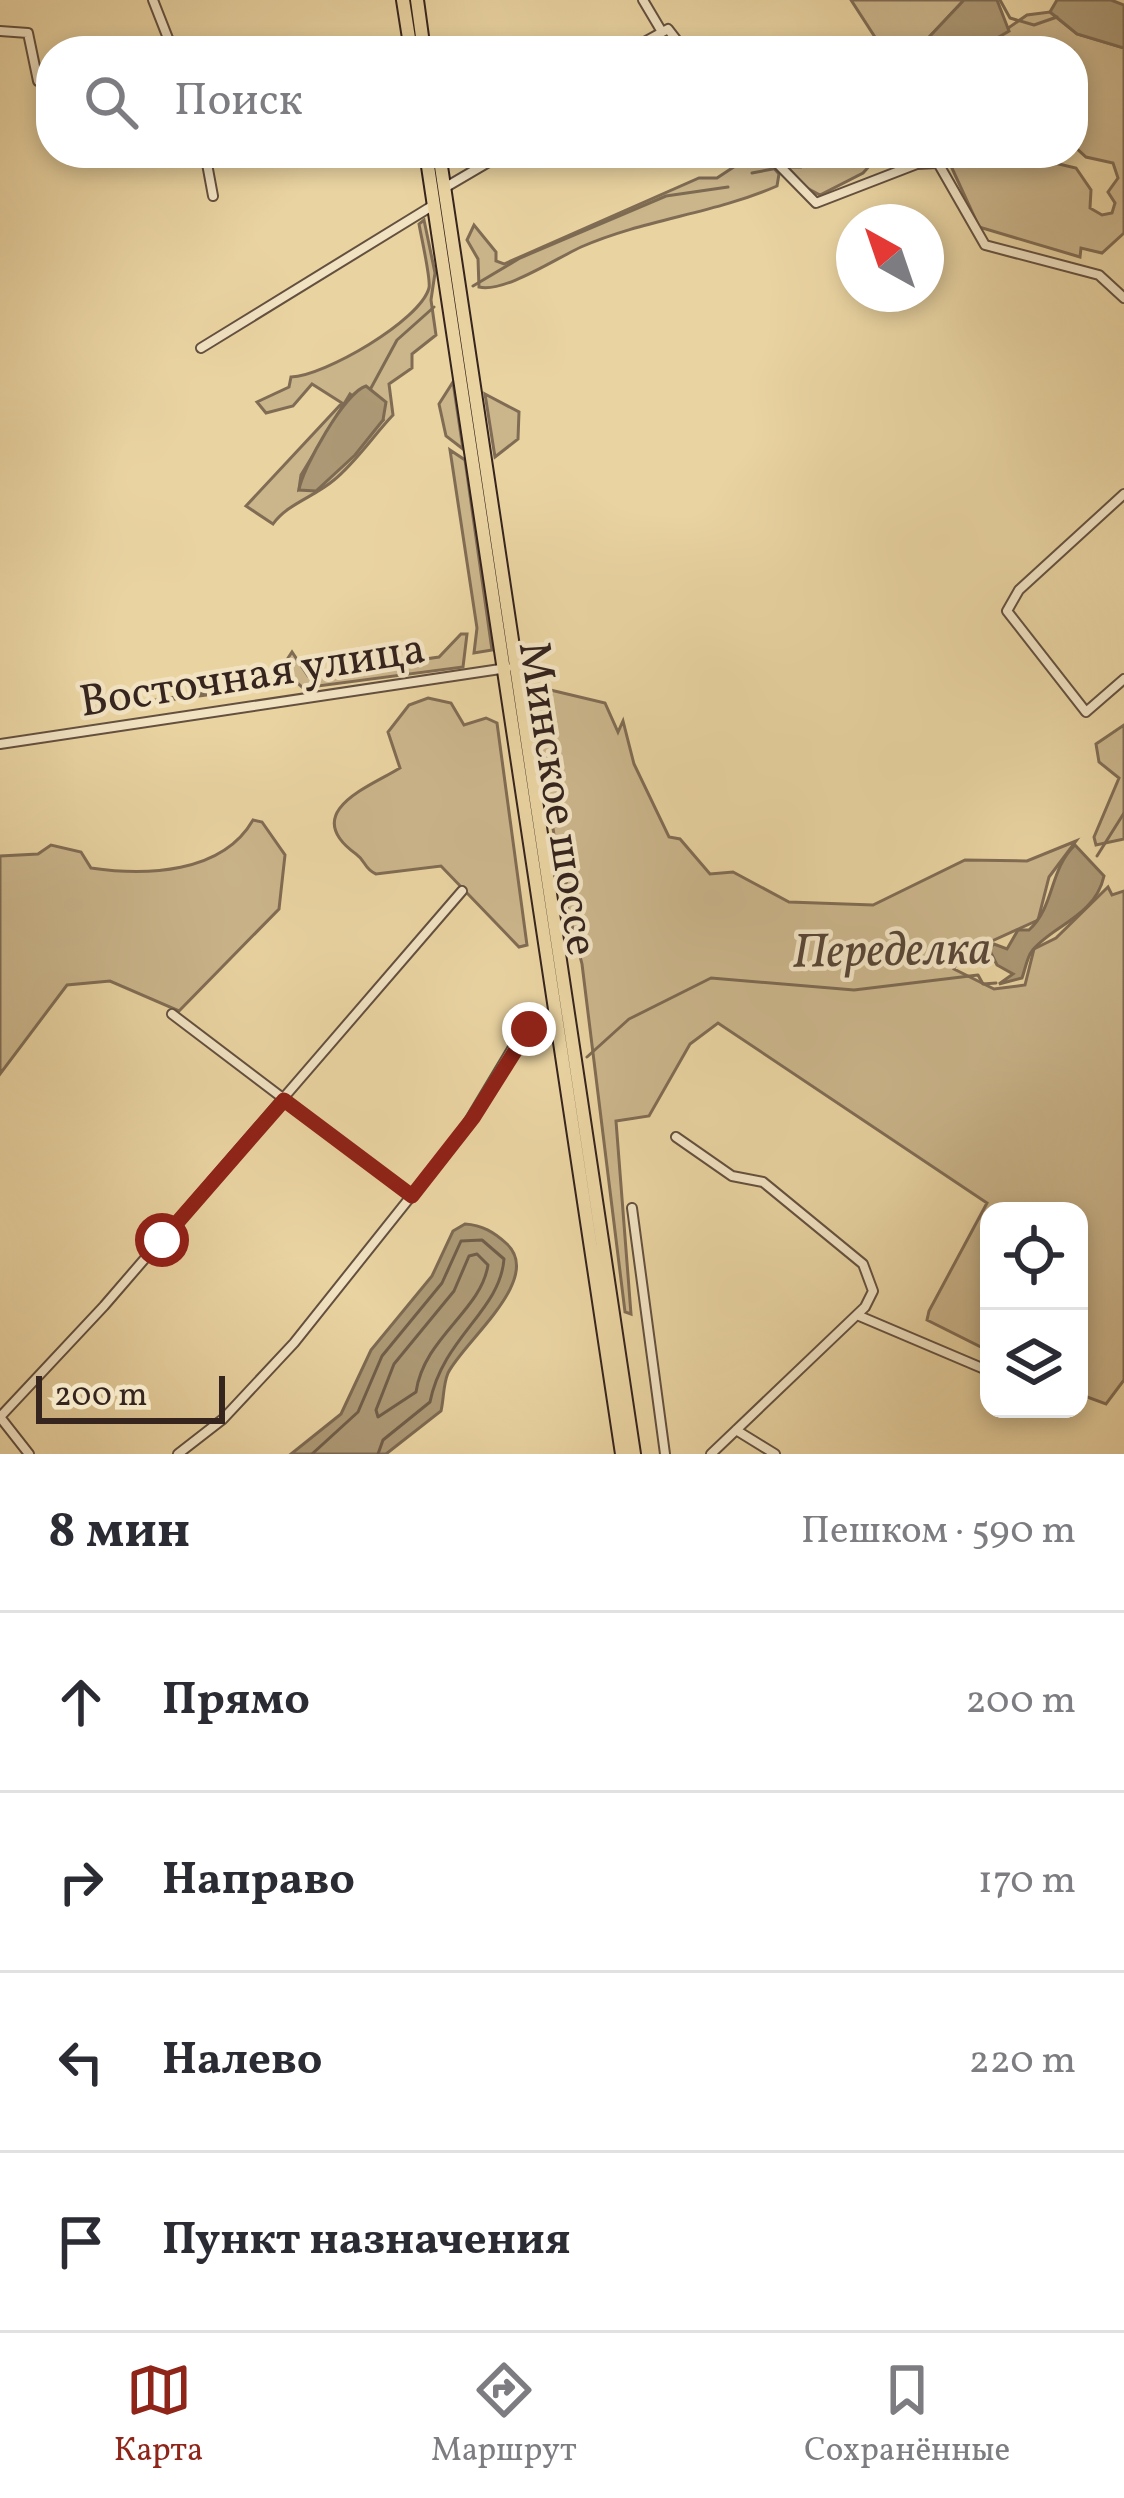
<!DOCTYPE html>
<html lang="ru">
<head>
<meta charset="utf-8">
<style>
	body { margin:0; font-family:Vollkorn,serif; background:#f2f2f3; color:#2b2b33 }
	.controls { position:absolute; right:36px; bottom:36px; display:grid; overflow:hidden; border-radius:24px; box-shadow:0 6px 18px #0003 }
	.controls button { width:108px; height:108px; display:grid; place-items:center; padding:0; border:0; border-bottom:3px solid #e1e1e2; background:#fff; color:#2b2b33; font:60px sans-serif }
	.compass { position:absolute; left:836px; top:204px; width:108px; height:108px; border-radius:50%; background:#fff; box-shadow:0 6px 18px #0003; rotate:320deg }
	.scale { position:absolute; left:36px; bottom:30px; width:189px; box-sizing:border-box; padding-left:12px; border:6px solid #36241e; border-top:0; font-size:33px; line-height:42px; white-space:nowrap; color:#36241e; -webkit-text-stroke:9px #f1e2c2; paint-order:stroke }
	.stop { position:absolute; width:36px; height:36px; margin:-27px; border:9px solid #8f2418; border-radius:50%; background:#fff }
	.stop.end { background:#8f2418; border-color:#fff; box-shadow:0 3px 12px #0008 }
	.list { margin:0; padding:0; list-style:none }
	h2 { display:flex; justify-content:space-between; align-items:center; height:156px; margin:0; padding:0 48px; font-size:51px }
	h2 small { font-size:39px; font-weight:400; color:#7c7c81 }
	.list li { display:grid; grid-template-columns:78px 1fr auto; gap:36px; align-items:center; box-sizing:border-box; height:180px; padding:0 48px; border-top:3px solid #e1e1e2 }
	.list b { display:block; font-size:45px; white-space:nowrap }
	.list em { font-size:39px; font-style:normal; color:#7c7c81 }
	.icon { flex:none; width:66px; height:66px; fill:none; stroke:currentColor; stroke-width:2; stroke-linecap:round; stroke-linejoin:round }
	.map { position:relative; flex:none; width:1124px; height:1454px; overflow:hidden }
	.search { position:absolute; background:#fff; box-shadow:0 6px 18px #0003; left:36px; right:36px; top:36px; height:132px; display:flex; align-items:center; gap:30px; box-sizing:border-box; padding:0 42px; border-radius:48px; color:#7c7c81; font-size:45px }
	.sheet { height:876px; background:#fff }
	nav { display:flex; justify-content:space-around; align-items:center; box-sizing:border-box; height:168px; border-top:3px solid #e1e1e2; background:#fff; font-size:33px; color:#7c7c81 }
	nav a { display:grid; justify-items:center; gap:6px }
	nav .on { color:#8f2418 }
	.map>svg:first-child { display:block }
	.green { fill:#cbb58b; stroke:#806c54; stroke-width:3; fill-rule:evenodd }
	.water { fill:#ac9874; stroke:#7d6a52; stroke-width:3 }
	.lines { fill:none; stroke-linecap:round; stroke-linejoin:round }
	.shore { stroke:#715e49; stroke-width:3 }
	.stream { stroke:#7d6a52; stroke-width:3 }
	.minor-casing { stroke:#63503f; stroke-width:12 }
	.highway-casing { stroke:#36241e; stroke-width:16 }
	.minor { stroke:#f1e2c2; stroke-width:8 }
	.highway { stroke:#e9d3a1; stroke-width:12 }
	.route { stroke:#8f2418; stroke-width:15 }
	.labels { text-anchor:middle; stroke-width:9; stroke-linejoin:round; paint-order:stroke }
	.street-label { font-size:45px; fill:#36241e; stroke:#f1e2c2 }
	.water-label { font-size:48px; font-style:italic; fill:#594738; stroke:#f1e2c2 }
</style>
</head>
<body>
<div class="map">
<svg width="1124" height="1454" viewBox="0 0 1124 1454">
	<rect width="100%" height="100%" fill="#e9d3a1"/>
	<filter id="stains"><feTurbulence type="fractalNoise" baseFrequency=".00167" numOctaves="4"/><feColorMatrix values="0 0 0 0 .2 0 0 0 0 .09 0 0 0 0 .02 0 0 0 .5 -.17"/></filter>
	<radialGradient id="worn" r=".72"><stop offset=".6" stop-color="#630" stop-opacity="0"/><stop offset="1" stop-color="#630" stop-opacity=".3"/></radialGradient>
	<path class="green" d="M851,0H964L916,51H884Z
		M1050,12L1077,34L1124,48V233L1102,253L1081,248L1080,257L979,227L945,153H1056L1050,162L1076,168L1091,190L1090,208L1102,215L1112,213L1115,203L1108,192L1118,178L1113,163L1086,157L1073,145V51H975L1027,15Z
		M755,153H761L779,174L777,186C713,214 645,219 581,247C555,259 504,293 479,287L478,259L467,240L474,225L496,252V261L504,264L699,178H717Z
		M794,153H881L863,173L820,195L805,187L783,162Z
		M424,220L435,273L431,300L436,335L412,354V368L389,384L393,415C373,436 356,462 334,480C314,497 287,504 273,524L246,506L342,403L312,384L293,406L266,413L257,402L289,387L291,377C324,376 420,321 429,288C431,279 421,236 419,224ZM350,394L383,420L299,489L301,475Z
		M453,382L463,449L446,436L439,404Z
		M485,394L519,412L518,439L495,457Z
		M450,450L465,460L492,650L474,653L477,628Z
		M461,634H467L463,667L303,688L291,677L288,658L292,652L308,676L439,657Z
		M253,685V689L84,711Z
		M542,688L605,703L618,732L623,721L634,764L669,837L680,839L710,874L733,872L789,902L873,905L965,860L1027,861L1076,841L1049,877L1038,920L959,956L954,969L994,989L1025,985L1034,949L1056,938L1108,887L1112,895L1124,891V1380L1106,1404L1079,1394V1211H989V1351L927,1320L929,1311L987,1203L718,1023L690,1044L649,1116L616,1121L631,1314L625,1312L582,964L563,890L572,869L558,860L539,740L545,728L537,700Z
		M428,698L451,703L464,725L486,718L497,723L527,945L519,947L441,866L376,874C364,869 366,861 356,854C298,812 371,786 400,768L388,732L409,705Z
		M1124,725V839L1096,845L1094,837L1119,778L1099,762L1096,744Z
		M253,820L262,822L285,855L279,909L179,1011L110,981L67,985L0,1074V856L38,854L51,845L81,852L91,868C145,876 222,874 253,820Z"/>
	<path class="water" d="M964,0H997L1009,31L975,51H916Z
		M1057,0H1111L1124,5V48L1077,34L1050,12Z
		M366,386L386,402L383,420L355,455L316,491L299,490C302,469 345,392 366,386Z
		M1075,845L1104,876C1095,917 1051,926 1032,951C1027,957 1025,970 1022,978L999,984L1013,974L997,965L989,949L994,944L1007,949L1018,930H1029C1055,906 1049,870 1075,845Z
		M465,1224C482,1225 494,1232 507,1244C544,1279 463,1342 448,1373C443,1385 444,1398 441,1411L386,1454H291L341,1414L371,1350L432,1276L453,1231Z"/>
	<g class="lines">
		<path class="shore" d="M477,1254L488,1265C481,1311 424,1337 416,1392L378,1417L376,1410L394,1364L454,1291L469,1256Z
			M312,1454L358,1412L382,1356L442,1283L461,1241L482,1240L504,1259C500,1311 443,1337 430,1402L383,1440L378,1454"/>
		<path class="stream" d="M1000,0L1010,18L1034,25L1057,17
			M787,167H801L819,153
			M752,173L778,168
			M473,286L520,258L666,196L728,187
			M371,388L397,340L434,307
			M1097,856L1124,813
			M587,1057L629,1019L711,978L854,990L978,975L983,984L996,983"/>
		<g class="minor-casing">
			<path id="minor" d="M153,0L173,51
				M643,0L662,32
				M0,31L28,33L38,81L51,83
				M151,51L170,44
				M628,51L668,29L685,51
				M205,153L213,196
				M767,153L816,203L917,164L938,163L985,245L1099,275L1124,298
				M446,187L504,153
				M201,348L432,206
				M1124,494L1019,590L1007,611L1086,712L1124,679
				M0,744L507,668
				M172,1014L412,1196
				M676,1137L732,1176L763,1182L863,1264L873,1291L865,1307L711,1454
				M632,1208L665,1454
				M857,1315L989,1371
				M736,1430L775,1454
				M29,1454L0,1417L104,1306L462,891
				M178,1454L223,1419L294,1343L463,1131L515,1044L540,1018"/>
		</g>
		<g class="highway-casing">
			<path id="highway" d="M403,0L411,51
				M417,0L424,51
				M426,153L622,1454
				M439,153L634,1454"/>
		</g>
		<use href="#minor" class="minor"/>
		<use href="#highway" class="highway"/>
	</g>
	<g class="lines">
		<path class="route" d="M162,1240L284,1100L412,1196L473,1118L529,1029"/>
	</g>
	<g class="labels">
		<g class="street-label">
			<text transform="translate(252 673) rotate(-9)" y="16">Восточная улица</text>
			<text transform="translate(560 798) rotate(81)" y="16">Минское шоссе</text>
		</g>
		<g class="water-label">
			<text transform="translate(892 948) rotate(-1)" y="17">Переделка</text>
		</g>
	</g>
	<rect width="100%" height="100%" filter="url(#stains)"/>
	<rect width="100%" height="100%" fill="url(#worn)"/>
</svg>
<div class="controls">
<button><svg class="icon" aria-label="locate" viewBox="0 0 24 24"><circle cx="12" cy="12" r="6"/><path d="M12 2v4M12 18v4M2 12h4M18 12h4"/></svg></button>
<button><svg class="icon" aria-label="layers" viewBox="0 0 24 24"><path d="M12 4l9 5-9 5-9-5zM3 14l9 5 9-5"/></svg></button>
</div>
<svg class="compass" viewBox="-18 -18 36 36"><path d="M0-13l5 13h-10z" fill="#e53935"/><path d="M0 13l5-13h-10z" fill="#7c7c81"/></svg>
<div class="scale">200 m</div>
<div class="stop" style="left:162px;top:1240px"></div>
<div class="stop end" style="left:529px;top:1029px"></div>
<div class="search"><svg class="icon" aria-label="search" viewBox="0 0 24 24"><circle cx="10" cy="10" r="6"/><path d="M15 15l6 6"/></svg>Поиск</div>
</div>
<section class="sheet">
<h2>8 мин<small>Пешком · 590 m</small></h2>
<ul class="list">
<li><svg class="icon" aria-label="ahead" viewBox="0 0 24 24"><path d="M12 20V5M6 11l6-6 6 6"/></svg><div><b>Прямо</b></div><em>200 m</em></li>
<li><svg class="icon" aria-label="right" viewBox="0 0 24 24"><path d="M7 20v-9h11M14 6l5 5-5 5"/></svg><div><b>Направо</b></div><em>170 m</em></li>
<li><svg class="icon" aria-label="left" viewBox="0 0 24 24"><path d="M17 20v-9H6M10 6l-5 5 5 5"/></svg><div><b>Налево</b></div><em>220 m</em></li>
<li><svg class="icon" aria-label="arrive" viewBox="0 0 24 24"><path d="M6 21V4h12l-3 4 3 4H6"/></svg><div><b>Пункт назначения</b></div></li>
</ul>
</section>
<nav>
<a class="on"><svg class="icon" aria-label="map" viewBox="0 0 24 24"><path d="M3 6l6-2 6 2 6-2v14l-6 2-6-2-6 2zM9 4v14M15 6v14"/></svg>Карта</a>
<a><svg class="icon" aria-label="directions" viewBox="0 0 24 24"><path d="M12 3l9 9-9 9-9-9zM9 14v-3h6M13 9l2 2-2 2"/></svg>Маршрут</a>
<a><svg class="icon" aria-label="saved" viewBox="0 0 24 24"><path d="M7 4h10v16l-5-4-5 4z"/></svg>Сохранённые</a>
</nav>
</body>
</html>
